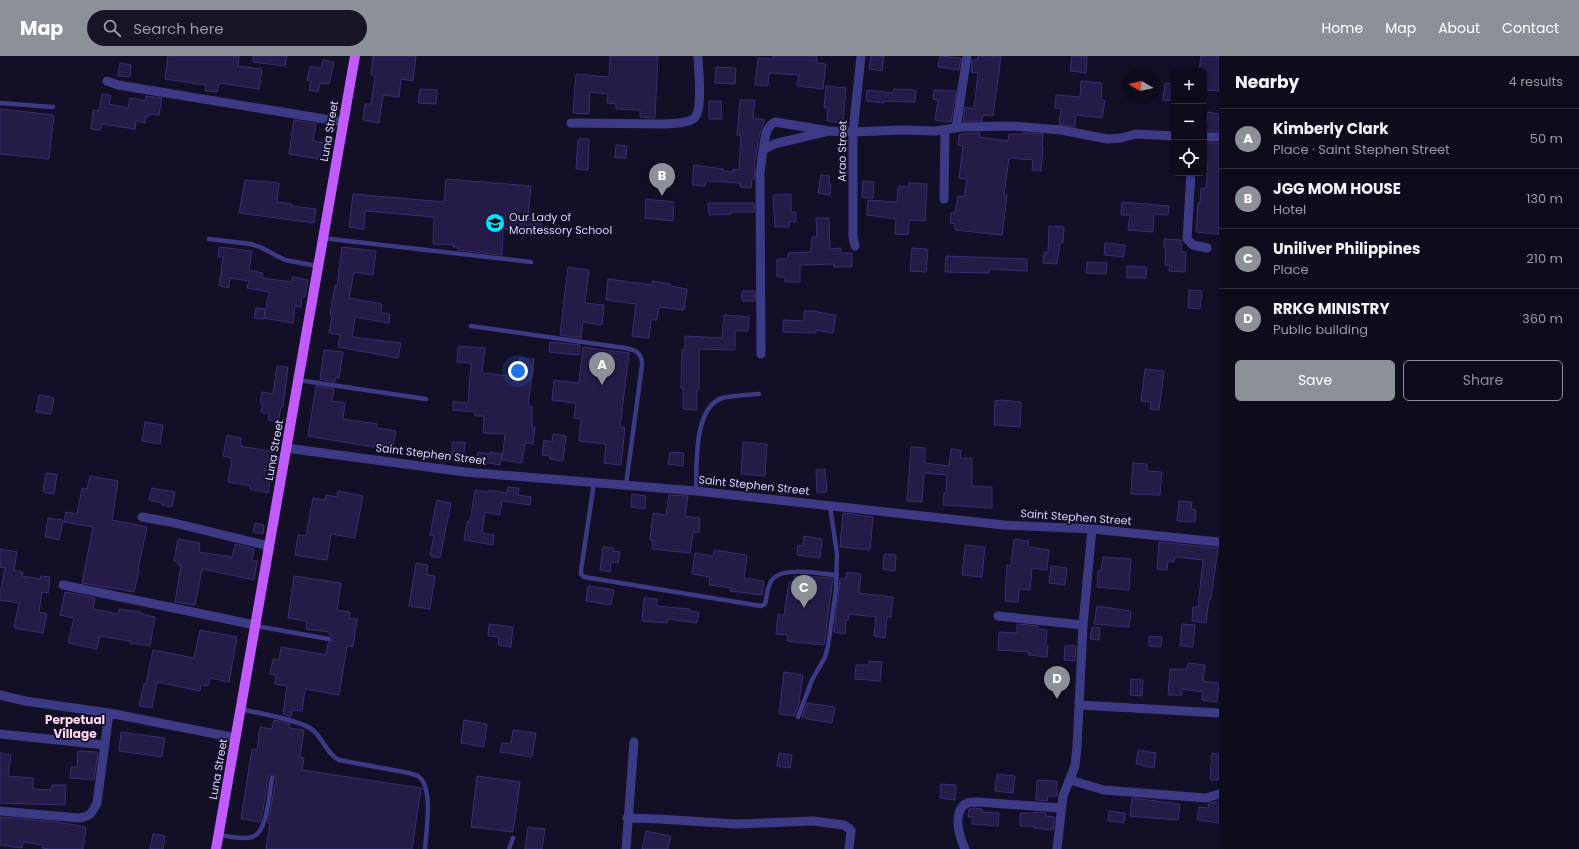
<!DOCTYPE html>
<html lang="en">
<head>
<meta charset="utf-8">
<style>
	body { margin:0; font-family:Poppins,sans-serif; background:#171425; color:#f1f3f6 }
	.controls { position:absolute; right:12px; top:12px; display:grid; overflow:hidden; border-radius:6px; box-shadow:0 1px 3px #0004 }
	.controls button { width:36px; height:36px; display:grid; place-items:center; padding:0; border:0; border-bottom:1px solid #2e2b3b; background:#0e0b1c; color:#f1f3f6; font:20px sans-serif }
	.compass { position:absolute; left:1123px; top:12px; width:36px; height:36px; border-radius:50%; background:#0e0b1c; box-shadow:0 1px 3px #0004; rotate:279deg }
	.you { position:absolute; left:518px; top:315px; width:14px; height:14px; margin:-10px; border:3px solid #fff; border-radius:50%; background:#1a73e8; box-shadow:0 0 0 6px #1a73e833 }
	.badge { display:grid; place-items:center; width:26px; height:26px; border-radius:50%; background:#8c9099; color:#fff; font-size:13px; font-weight:700 }
	.pin { position:absolute; translate:-50% -33px; filter:drop-shadow(0 1px 2px #0008) }
	.pin::after { content:''; position:absolute; top:21px; width:14px; height:12px; background:inherit; clip-path:polygon(0 0,100% 0,50% 100%) }
	.list { margin:0; padding:0; list-style:none }
	h2 { display:flex; justify-content:space-between; align-items:center; height:52px; margin:0; padding:0 16px; font-size:17px }
	h2 small { font-size:13px; font-weight:400; color:#9b9ba3 }
	.list li { display:grid; grid-template-columns:26px 1fr auto; gap:12px; align-items:center; box-sizing:border-box; height:60px; padding:0 16px; border-top:1px solid #2e2b3b }
	.list b { display:block; font-size:15px; white-space:nowrap }
	.list p { margin:0; font-size:13px; white-space:nowrap; color:#9b9ba3 }
	.list em { font-size:13px; font-style:normal; color:#9b9ba3 }
	.actions { display:flex; gap:8px; padding:12px 16px }
	.actions a { flex:1; padding:9px 0; border:1px solid #8c9099; border-radius:6px; text-align:center; font-size:14px; color:#8c9099 }
	.actions .main { background:#8c9099; color:#fff }
	.icon { flex:none; width:22px; height:22px; fill:none; stroke:currentColor; stroke-width:2; stroke-linecap:round; stroke-linejoin:round }
	.map { position:relative; flex:none; width:1219px; height:793px; overflow:hidden }
	header { display:flex; align-items:center; gap:24px; box-sizing:border-box; height:56px; padding:0 20px; background:#8c9099; color:#fff }
	header strong { font-size:19px }
	nav { display:flex; gap:22px; margin-inline-start:auto; font-size:14px }
	.search { width:280px; height:36px; background:#171425; display:flex; align-items:center; gap:10px; box-sizing:border-box; padding:0 14px; border-radius:22px; color:#9b9ba3; font-size:15px }
	main { display:flex }
	aside { flex:1; background:#0e0b1c }
	.map>svg:first-child { display:block }
	.building { fill:#241b47; stroke:#3b2d73 }
	.lines { fill:none; stroke-linecap:round; stroke-linejoin:round }
	.service { stroke:#3d3a85; stroke-width:4.5 }
	.minor { stroke:#3d3a85; stroke-width:9 }
	.primary { stroke:#c25bff; stroke-width:10 }
	.labels { text-anchor:middle; stroke-width:3.5; stroke-linejoin:round; paint-order:stroke }
	.street-label { font-size:11px; fill:#d9d4ff; stroke:#130f26 }
	.poi-label { font-size:11px; fill:#d9d4ff; stroke:#130f26; text-anchor:start }
	.neighbourhood-label { font-size:12px; font-weight:bold; fill:#ffd6f0; stroke:#130f26 }
</style>
</head>
<body>
<header>
<strong>Map</strong>
<div class="search"><svg class="icon" aria-label="search" viewBox="0 0 24 24"><circle cx="10" cy="10" r="6"/><path d="M15 15l6 6"/></svg>Search here</div>
<nav><a>Home</a><a>Map</a><a>About</a><a>Contact</a></nav>
</header>
<main>
<div class="map">
<svg width="1219" height="793" viewBox="0 0 1219 793">
	<rect width="100%" height="100%" fill="#130f26"/>
	<path class="building" d="M168,0H239L238,10L262,13L259,33L219,27L217,36L205,35L206,29L165,23Z
		M253,0H287L285,10L253,6Z
		M373,0H416L413,25L401,23L399,41L383,39L379,67L363,64L365,48H371L375,20L371,19Z
		M610,0H658L655,62L640,61V54L616,53V48L607,47L608,38L590,36L589,58L573,57L576,18L609,21Z
		M773,0H817L816,7L826,8L823,33L797,30L799,19L769,17L768,30L755,29L758,2L773,3Z
		M871,0H884L882,15L869,13Z
		M940,0L961,2L959,14L938,11Z
		M978,0H1001L993,60L983,59L982,65H963L965,51L974,53L978,17L971,16L972,4H977Z
		M1072,0H1087L1086,17L1070,15Z
		M1201,0H1219V35L1204,34V15H1199Z
		M323,4L334,6L329,28L320,27L318,36L309,34L311,25L307,24L310,10L321,12Z
		M120,7L131,9L130,21L118,20Z
		M716,11L736,12L735,28L715,27Z
		M1081,25L1102,27L1101,44H1105L1102,62L1076,59L1075,71L1059,68L1061,53L1055,52L1056,39L1080,41Z
		M1165,27L1174,28V45L1163,44Z
		M826,30L846,32L843,67L827,65L828,52H824Z
		M420,33L437,34L436,48L418,47Z
		M894,33L916,34L915,46L884,45V47L866,45L867,34L893,37Z
		M934,34L956,35L951,66L935,64L938,44L933,43Z
		M102,38L111,39L109,48L128,52L130,42L145,45L146,40L162,42L159,59L149,58L148,61L146,60L145,67L136,65L135,73L101,68V74L91,73L93,54L99,55Z
		M740,44H755L753,62L765,64L759,81L755,104L754,123L752,122L751,132L740,131V127L706,125L705,130L692,129L694,109L723,113V115L733,116V113L739,114L741,80L737,79Z
		M709,45H721L722,63H709Z
		M0,53L54,59L49,103L0,98Z
		M1208,56L1219,58V75H1206Z
		M294,64L316,68L313,85L328,88L325,104L289,98Z
		M980,77V81L1008,85L1009,78H1023V77L1043,78L1042,90L1043,91L1041,115L1032,114L1033,104L1009,102L1004,139H1007L1002,179L955,174V168L950,167L951,157H955L958,140L964,141L967,123L959,122L963,90L958,89L959,78Z
		M578,83H589L588,114L576,113Z
		M1204,87H1219V178L1196,176L1198,147H1200L1201,132L1206,133L1208,106L1204,105Z
		M616,89L627,90L626,102H615Z
		M821,119L830,120L829,128H831L830,139L818,137Z
		M446,123L531,130L528,161L541,162L540,176L503,173L502,199L458,194V191H453L454,189L433,188L434,161L365,155L364,173L349,171L353,138L444,146Z
		M245,124L279,127L277,146L292,148L291,150L316,153L314,167L239,157Z
		M863,125L874,126L873,142L862,141Z
		M909,127L927,128L925,165L909,164L908,179L895,178L896,163L867,159L868,144L897,146L898,130L909,131Z
		M791,138V156H796V166H789V171H775L773,139Z
		M646,143L674,146L673,165L645,162Z
		M1122,146L1169,150L1168,159L1154,158L1153,176L1128,174L1130,159H1121Z
		M708,147H754V156H731V158L709,159Z
		M816,162H829L830,193L841,192V197H852V211H834V208L800,209V226H785V221H777V203H788V197L811,196L812,181H817Z
		M1049,170L1064,171L1063,187H1060L1057,208L1043,207L1044,196L1048,197Z
		M1164,183L1181,184V196H1186L1185,216L1169,215L1170,209H1165L1166,192H1164Z
		M1105,187L1125,189L1124,201L1104,199Z
		M219,191L252,195L249,214L263,217L262,222L292,226V221L308,224L305,241H302L301,251L295,250L293,267L264,262L269,236L247,232L249,225L230,222L229,232L219,230L223,201H218Z
		M342,191L376,195L373,219L354,216L349,242L382,248L381,257L390,258L389,267L355,261L352,281L401,287L398,302L338,291L340,279L329,277L332,259L330,258L335,229L337,230Z
		M912,192L928,193L926,216L910,215Z
		M946,200L1027,203V215L989,213V217L945,216Z
		M1087,206L1107,207L1106,218L1086,217Z
		M1127,210L1147,211L1146,222H1127Z
		M568,211L589,214L585,247L604,249L602,269L583,266L581,282L560,279Z
		M608,223L652,229V225L670,228V230L687,233L684,254L659,251L657,264H651L649,282L632,280L636,248L606,244Z
		M1189,234L1202,235L1200,253L1188,252Z
		M742,235H755V245H742Z
		M256,252L265,253L264,263L254,262Z
		M804,255H817V256L836,259L833,277L816,274V277L783,276V264L804,265Z
		M724,259L749,261L748,275H735V294L699,293V333H697V354L683,353V332H681L682,294H685V280L722,282Z
		M550,286L580,289L579,299L549,296Z
		M458,290L485,292L482,317L518,321L520,302L534,303L528,350L532,351V371H535L533,388L525,387L522,407L502,404L505,378L483,377L484,360H475V356L453,354V345L468,347L471,307L457,306Z
		M583,291L629,297L620,371L625,372L621,409L604,407L606,388L579,385L581,363L574,362L576,347L552,344L554,324L579,327Z
		M324,294L343,296L339,322H335V326L320,323Z
		M277,310L288,311L283,351H281L278,366L268,364L269,358L261,356L263,348L260,347L262,336L273,338Z
		M1145,313L1164,315L1159,354L1150,353L1151,346L1141,345Z
		M316,330L334,333L332,345L345,347L343,363L377,368V372L396,375L393,390L374,388V391L308,380Z
		M39,339L54,342L51,358L36,356Z
		M1001,344L1021,346L1020,371L994,369L995,345Z
		M145,366L163,369L160,388L142,385Z
		M553,378L566,380L563,405L550,403V400L542,399L544,384L552,386Z
		M227,379L241,382L240,390L275,396L268,437L250,433V430L228,426L232,402L223,400Z
		M452,386H465L464,399H452Z
		M743,386L767,388L765,420L741,418Z
		M911,391L925,392V407L949,410L951,393L961,394L960,402H972V430L992,431V452L943,449L944,437H946L947,419L924,417L922,446L907,445Z
		M478,396L490,398V396L502,398L500,409L477,405Z
		M670,396L684,397L683,410L668,408Z
		M1133,407L1147,408V415L1162,416L1160,439L1131,438Z
		M825,413L827,436L817,437L816,414Z
		M46,417L57,418L54,438L43,436Z
		M90,420L118,425L112,464L147,471L138,513L139,514L134,536L82,527L93,471L64,466L66,456L77,458L82,432L87,433Z
		M508,431L519,432L518,439L531,441L530,449L502,445L500,459L485,456L482,477L494,479L493,489L464,484L467,465L470,466L475,434L489,436V434L507,437Z
		M152,432L175,436L172,451L162,449V447L149,444Z
		M338,435L363,440L355,482L331,478L327,504L295,499L298,479L306,480L313,442L325,444L326,439L337,441Z
		M632,438L646,440L645,453L631,451Z
		M669,439L688,440L685,460L700,462L699,477L693,476L690,497L652,493L653,485L650,484L653,457L666,459Z
		M437,444L451,447L440,502L430,500L434,480L430,479Z
		M1179,445L1192,446L1191,453L1196,454L1195,466L1177,465Z
		M843,457L873,461L870,494L840,491Z
		M48,462L63,464L59,484L45,481Z
		M255,467L264,469L263,478L253,476Z
		M804,480L822,483L820,502L797,499L798,489L803,490Z
		M178,483L200,487L199,496L232,501L235,488L254,493L252,505H257L254,524L202,513L195,549L175,546L181,509H178V506L174,505Z
		M1014,483L1029,485L1028,491L1049,494L1047,514L1032,512L1030,534L1019,533L1018,546L1005,545L1007,509L1011,510Z
		M1159,486L1218,492L1211,543H1209L1206,567L1192,565L1193,551H1198L1203,504L1175,501L1174,506L1168,505L1167,514L1157,513Z
		M965,489L985,491L982,521L962,519Z
		M603,491L613,492V495L620,496L618,507L611,506L610,516L600,514Z
		M0,493L17,496L14,514L23,516L22,520L40,523L41,520L50,521L48,537L42,536L39,556L47,558L43,577L14,572L19,547L0,544V533H1L5,512L0,511Z
		M714,494L747,499L744,522L764,525L762,539L730,535L731,532L709,529L710,521L692,518L695,497L713,500Z
		M884,498L896,499L895,515L883,513Z
		M1103,501L1131,503L1129,534L1097,531L1098,515H1101Z
		M416,507L428,509L427,519L435,520L430,553L409,550Z
		M1051,510L1067,512L1065,529L1049,527Z
		M847,516L861,518L859,537L893,541L891,561H887L885,582L874,580L876,561L849,558L848,564H846L845,578L834,576L840,523H846Z
		M294,520L341,527L337,554L350,556L349,562L357,563L353,591L347,590L339,639L305,633L302,655L292,654L291,661L283,658L287,630L275,628L276,619L270,618L273,603L279,604L281,591L326,599L328,587L331,586L333,583L332,580L329,579V576L306,573L307,565L288,562Z
		M794,520L833,522L824,589L787,585L788,579L776,578L778,558L784,559L789,526H794Z
		M588,530L614,534L611,549L586,545Z
		M65,536L95,542L93,553L118,558L119,553L141,556V558L155,561L150,590L130,587V585L100,580L97,593L68,587L74,562L60,559Z
		M644,542L657,543V550L690,553L689,555L699,556L697,567L668,563L667,567L642,565Z
		M1097,550L1131,555L1129,571L1094,568Z
		M489,568L513,571L511,591L498,589L499,581L488,580Z
		M1017,568L1038,570V573L1047,574L1046,590H1048L1047,601L1028,599L1029,596L998,594L999,576L1017,577Z
		M1182,568L1195,569L1193,591L1180,590Z
		M1092,571L1100,572L1099,584L1090,583Z
		M200,574L237,581L229,626L210,622L208,630L201,629L200,635L157,626L152,652L139,650L144,628H146L153,594L194,602Z
		M1149,580L1162,581L1161,591L1149,590Z
		M1065,590H1076L1075,605L1064,604Z
		M869,605L882,606L880,625L855,623L856,609H869Z
		M1188,607L1205,609L1203,625L1219,627L1217,646L1202,644L1203,636L1182,633V639H1168L1170,613H1187Z
		M784,616L803,619L799,645H800L794,660L779,658Z
		M1131,623L1143,624L1142,640L1130,639Z
		M807,647L835,651L832,667L807,663V662L802,661Z
		M274,664L290,668L289,672L304,674L300,701L304,702L302,714L421,732L412,793H266L270,767H268L276,723L274,719H270L268,721L263,754L260,766L241,763L252,693L257,694L260,671L272,673Z
		M464,664L487,668L484,691L461,687Z
		M513,674L536,677L532,701L500,696L502,687L511,688Z
		M121,676L165,682L162,701L119,695Z
		M1138,694L1156,697L1154,712L1136,708Z
		M78,695L98,696L94,724L70,722L71,711H77Z
		M0,697L11,699L8,720L33,722V733L51,734L52,729H66L65,749L0,747Z
		M779,697L792,699L790,712L777,710Z
		M1212,697L1219,698V724H1210Z
		M997,718L1015,720L1013,737L995,735Z
		M477,720L520,726L513,776L471,771Z
		M1037,724L1057,725V740H1048L1047,745L1036,744Z
		M941,728L956,729L955,744L940,742Z
		M1132,742L1180,748L1178,764L1130,760Z
		M1214,746H1219V767L1197,764L1199,751L1208,752L1209,747Z
		M974,752L982,753L981,756L999,757L998,770L972,768L973,761H968L969,753Z
		M1109,755L1125,757L1124,767L1108,765Z
		M1035,756L1046,757V760L1055,761L1053,774L1034,772V770H1020V757H1035Z
		M0,761L58,766L86,771L83,793H50L42,792L43,789L23,786L22,792L0,789Z
		M528,771L545,773L542,793H525Z
		M646,775L671,780L668,793H642Z
		M153,778L165,780L163,793H150Z"/>
	<g class="lines">
		<path class="service" d="M0,47L53,51
			M322,182L531,206
			M209,183L251,188L260,191L285,204L317,210
			M471,270L618,291C631,293 642,293 642,309L626,429
			M298,324L426,343
			M594,427L581,514V518L584,521L761,550L765,548C767,541 767,530 772,524C781,510 822,518 837,519
			M696,435C697,410 693,352 722,342C734,339 747,339 759,338
			M256,570L329,583
			M241,653C261,658 292,662 310,672C323,680 325,697 339,704L409,717C411,718 416,719 418,720C434,731 426,776 425,793
			M798,661L812,624L825,601L828,590L836,534L837,498L830,450
			M218,779C228,780 242,784 252,781C268,777 269,736 272,722
			M509,793L513,782"/>
		<path class="minor" d="M107,25L118,29L343,66
			M571,67L666,68C674,67 685,68 693,63C704,57 698,12 698,0
			M956,72L967,0
			M1204,81H1219
			M763,94C765,84 765,71 775,66L824,74
			M1191,117L1187,183L1193,189L1207,192
			M944,143L945,74
			M855,190L853,181V76L861,0
			M761,298L760,117L763,94L774,88L829,75L853,76L900,74L935,75L963,71L1013,70L1061,74L1107,83L1121,82L1136,78L1174,80
			M286,392L465,416L696,435L1004,469L1092,473L1219,486
			M142,461L170,466L269,490
			M63,529L255,569
			M998,560L1083,569
			M0,639L25,645L109,657L236,682
			M1080,649L1219,657
			M0,678L105,689
			M1070,724L1104,734L1206,742L1219,738
			M0,755L78,762C90,761 92,757 97,747L109,657
			M627,762L659,763L736,768L813,765L844,769L851,774L849,793
			M626,793L634,686
			M965,793C960,782 953,761 963,750C966,746 972,746 978,746L1061,752
			M1057,793L1063,740L1075,710L1077,690L1083,569L1092,473"/>
		<path class="primary" d="M216,793L355,0"/>
	</g>
	<defs>
		<g id="school-disc" transform="scale(1)"><circle r="9.5" fill="#00e5ff" stroke="#130f26"/><path d="M0-5L7-2L0 1L-7-2ZM-4 1L0 2.5L4 1V4Q0 6-4 4Z" fill="#111"/></g>
	</defs>
	<g fill-rule="evenodd">
		<use href="#school-disc" x="495" y="167"/>
	</g>
	<g class="labels">
		<g class="street-label">
			<text transform="translate(329 75) rotate(-80)" y="4">Luna Street</text>
			<text transform="translate(842 95) rotate(-89)" y="4">Arao Street</text>
			<text transform="translate(274 394) rotate(-80)" y="4">Luna Street</text>
			<text transform="translate(431 398) rotate(7)" y="4">Saint Stephen Street</text>
			<text transform="translate(754 429) rotate(6)" y="4">Saint Stephen Street</text>
			<text transform="translate(1076 461) rotate(4)" y="4">Saint Stephen Street</text>
			<text transform="translate(218 713) rotate(-80)" y="4">Luna Street</text>
		</g>
		<g class="poi-label">
			<text x="509" y="165">Our Lady of<tspan x="509" dy="13">Montessory School</tspan></text>
		</g>
		<g class="neighbourhood-label">
			<text x="75" y="668">Perpetual<tspan x="75" dy="14">Village</tspan></text>
		</g>
	</g>
</svg>
<div class="controls">
<button>+</button>
<button>−</button>
<button><svg class="icon" aria-label="locate" viewBox="0 0 24 24"><circle cx="12" cy="12" r="6"/><path d="M12 2v4M12 18v4M2 12h4M18 12h4"/></svg></button>
</div>
<svg class="compass" viewBox="-18 -18 36 36"><path d="M0-13l5 13h-10z" fill="#e53935"/><path d="M0 13l5-13h-10z" fill="#9b9ba3"/></svg>
<div class="you"></div>
<div class="pin badge" style="left:602px;top:329px">A</div>
<div class="pin badge" style="left:662px;top:140px">B</div>
<div class="pin badge" style="left:804px;top:552px">C</div>
<div class="pin badge" style="left:1057px;top:643px">D</div>
</div>
<aside>
<h2>Nearby<small>4 results</small></h2>
<ul class="list">
<li><span class="badge">A</span><div><b>Kimberly Clark</b><p>Place · Saint Stephen Street</p></div><em>50 m</em></li>
<li><span class="badge">B</span><div><b>JGG MOM HOUSE</b><p>Hotel</p></div><em>130 m</em></li>
<li><span class="badge">C</span><div><b>Uniliver Philippines</b><p>Place</p></div><em>210 m</em></li>
<li><span class="badge">D</span><div><b>RRKG MINISTRY</b><p>Public building</p></div><em>360 m</em></li>
</ul>
<div class="actions"><a class="main">Save</a><a>Share</a></div>
</aside>
</main>
</body>
</html>
